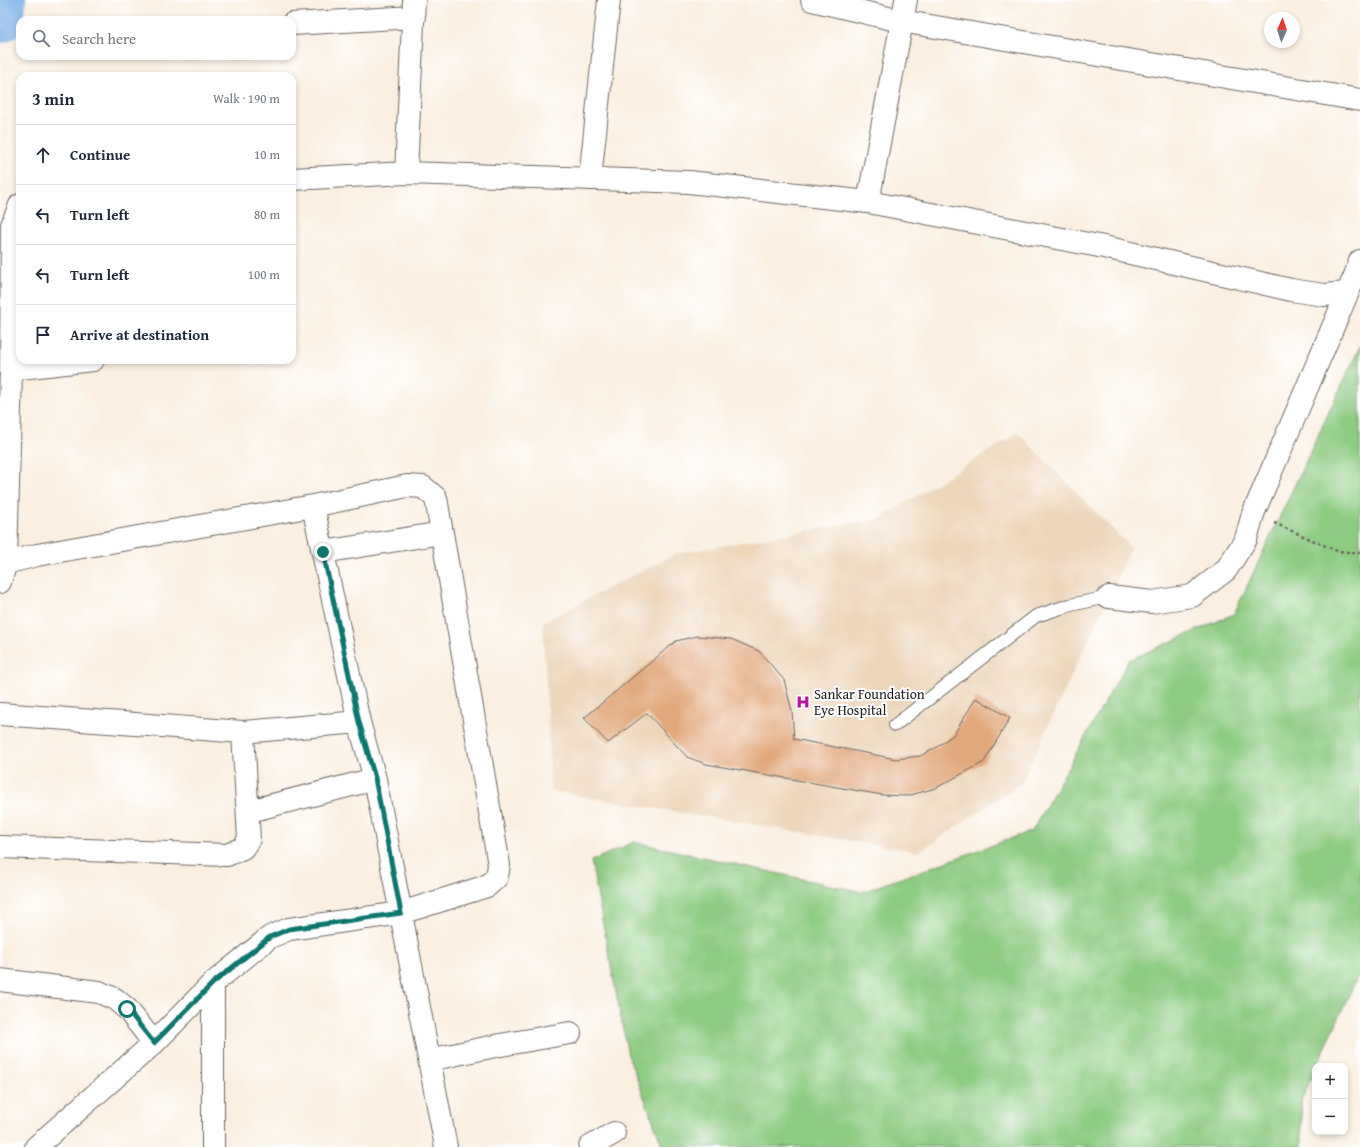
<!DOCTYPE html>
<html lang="en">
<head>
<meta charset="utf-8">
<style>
	body { margin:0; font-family:"Gentium Book Plus",serif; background:#f2f2f3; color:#1f2937 }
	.controls { position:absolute; right:12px; bottom:12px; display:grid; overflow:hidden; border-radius:8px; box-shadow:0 2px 6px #0003 }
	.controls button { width:36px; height:36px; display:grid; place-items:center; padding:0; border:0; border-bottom:1px solid #e0e1e3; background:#fff; color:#1f2937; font:20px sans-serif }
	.compass { position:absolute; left:1264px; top:12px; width:36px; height:36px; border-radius:50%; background:#fff; box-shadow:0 2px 6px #0003; rotate:3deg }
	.stop { position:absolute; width:12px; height:12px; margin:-9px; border:3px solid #0f766e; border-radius:50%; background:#fff }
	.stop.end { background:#0f766e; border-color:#fff; box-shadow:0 1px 4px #0008 }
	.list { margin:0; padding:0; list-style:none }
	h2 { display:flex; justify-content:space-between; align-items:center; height:52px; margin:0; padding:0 16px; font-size:17px }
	h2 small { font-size:13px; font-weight:400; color:#747a83 }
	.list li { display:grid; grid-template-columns:26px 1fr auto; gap:12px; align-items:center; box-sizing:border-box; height:60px; padding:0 16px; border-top:1px solid #e0e1e3 }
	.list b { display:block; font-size:15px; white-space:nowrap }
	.list em { font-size:13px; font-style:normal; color:#747a83 }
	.icon { flex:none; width:22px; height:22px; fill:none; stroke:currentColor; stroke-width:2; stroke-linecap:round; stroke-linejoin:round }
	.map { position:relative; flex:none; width:1360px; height:1147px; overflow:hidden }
	.search { position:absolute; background:#fff; box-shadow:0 2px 6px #0003; left:16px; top:16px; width:280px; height:44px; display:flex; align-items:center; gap:10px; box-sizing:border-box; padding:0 14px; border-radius:12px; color:#747a83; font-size:15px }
	.panel { position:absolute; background:#fff; box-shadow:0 2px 6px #0003; left:16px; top:72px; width:280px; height:292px; border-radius:12px }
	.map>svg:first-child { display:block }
	.built { fill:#edd7bb }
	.green { fill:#8dcb82; stroke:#54744f }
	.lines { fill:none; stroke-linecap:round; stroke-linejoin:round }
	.river { stroke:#77afe6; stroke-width:44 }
	.building { fill:#e1a87d }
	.lane-casing { stroke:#6a6661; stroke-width:14 }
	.street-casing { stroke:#6a6661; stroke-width:24 }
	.secondary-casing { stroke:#6a6661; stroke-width:24 }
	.path { stroke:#6a6661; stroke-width:2.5; stroke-dasharray:3 3; stroke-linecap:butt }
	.lane { stroke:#fff; stroke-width:12 }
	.street { stroke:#fff; stroke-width:22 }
	.secondary { stroke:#fff; stroke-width:22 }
	.route { stroke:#0f766e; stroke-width:5 }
	.labels { text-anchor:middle; stroke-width:4; stroke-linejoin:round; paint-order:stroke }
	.poi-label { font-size:14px; fill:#1c1c1c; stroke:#fff; text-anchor:start }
</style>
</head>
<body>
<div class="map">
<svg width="1360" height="1147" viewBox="0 0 1360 1147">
	<rect width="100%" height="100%" fill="#fff"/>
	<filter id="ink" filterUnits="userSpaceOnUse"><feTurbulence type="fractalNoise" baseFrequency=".025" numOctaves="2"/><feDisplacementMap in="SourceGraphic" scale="8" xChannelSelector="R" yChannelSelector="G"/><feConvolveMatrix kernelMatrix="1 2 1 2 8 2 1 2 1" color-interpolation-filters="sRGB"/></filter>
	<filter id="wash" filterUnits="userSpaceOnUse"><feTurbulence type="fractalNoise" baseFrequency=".012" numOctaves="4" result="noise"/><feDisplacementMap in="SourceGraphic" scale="16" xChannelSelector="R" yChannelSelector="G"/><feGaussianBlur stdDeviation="0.9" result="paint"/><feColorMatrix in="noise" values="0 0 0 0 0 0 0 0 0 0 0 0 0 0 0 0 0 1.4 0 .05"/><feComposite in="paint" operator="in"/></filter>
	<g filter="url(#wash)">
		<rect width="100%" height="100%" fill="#faefe0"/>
		<path class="built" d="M1018,433L1131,548L1022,782L919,852L551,791L543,622L675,554L881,518Z"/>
		<path class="green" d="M1360,346V971L1317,1066H1315V1069L1301,1101L1302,1147H663L628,1055L591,861L634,842L862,892L1032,831L1129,660L1234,614Z"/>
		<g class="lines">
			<path class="river" d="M0,21L4,0"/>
		</g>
		<g id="blocks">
			<path class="building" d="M697,636L731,639L759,651L784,680L792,711L794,739L896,759L920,756L937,747L954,734L976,698L1010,718L984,762L936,788L907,796L882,795L706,764L687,757L647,713L608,743L584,718L676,641Z"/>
		</g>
	</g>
	<g filter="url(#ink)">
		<use href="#blocks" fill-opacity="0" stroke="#6a6661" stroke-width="1"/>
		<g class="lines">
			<g class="lane-casing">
				<path id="lane" d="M895,725L1036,616L1070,605L1109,597"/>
			</g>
			<g class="street-casing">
				<path id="street" d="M292,24L414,17
					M406,173L414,0
					M292,179L406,173L689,182L868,202L1104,247L1291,290L1324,295L1347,293
					M590,179L609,0
					M868,202L906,0
					M11,369L93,360
					M313,506L359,722L375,779L446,1147
					M323,552L442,533
					M0,582L6,563L11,369L12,225L20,205
					M0,714L243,732L249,839L243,848L227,855L0,847
					M243,732L359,722
					M249,811L375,779
					M0,980L99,992L115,999L127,1009L154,1043L213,983L270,937L289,929L401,913L487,886L497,877L499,865L436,498L423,487L407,486L313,506L37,555L6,563
					M429,1060L495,1046L570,1033
					M36,1147L154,1043
					M213,1147V983
					M590,1147L614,1133"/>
			</g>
			<g class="secondary-casing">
				<path id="secondary" d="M812,0L901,21L1360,100
					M1109,597L1152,602L1192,596L1226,570L1246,539L1253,514L1356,273L1360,261"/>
			</g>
			<path class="path" d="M1274,523L1337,551L1360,553"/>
			<use href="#lane" class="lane"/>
			<use href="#street" class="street"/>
			<use href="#secondary" class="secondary"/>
		</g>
	</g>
	<g class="lines" filter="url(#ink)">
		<path class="route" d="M127,1009L154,1043L213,983L270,937L289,929L401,913L375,778L359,722L323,552"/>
	</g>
	<defs>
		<g id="hospital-bare" transform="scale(1.08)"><path d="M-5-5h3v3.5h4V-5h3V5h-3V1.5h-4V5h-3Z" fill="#b5179e" stroke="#fff" stroke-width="2.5" paint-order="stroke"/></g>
	</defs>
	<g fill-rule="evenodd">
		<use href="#hospital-bare" x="803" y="702"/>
	</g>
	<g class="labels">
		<g class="poi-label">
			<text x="814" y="699">Sankar Foundation<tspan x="814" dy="16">Eye Hospital</tspan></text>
		</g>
	</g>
</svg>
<div class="controls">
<button>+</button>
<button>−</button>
</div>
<svg class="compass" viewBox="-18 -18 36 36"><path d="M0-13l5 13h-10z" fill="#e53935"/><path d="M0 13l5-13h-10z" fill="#747a83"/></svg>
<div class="stop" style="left:127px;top:1009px"></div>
<div class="stop end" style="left:323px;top:552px"></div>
<div class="search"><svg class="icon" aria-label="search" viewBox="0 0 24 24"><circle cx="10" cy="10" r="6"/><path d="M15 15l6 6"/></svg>Search here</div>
<section class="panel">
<h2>3 min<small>Walk · 190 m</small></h2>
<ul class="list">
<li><svg class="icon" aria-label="ahead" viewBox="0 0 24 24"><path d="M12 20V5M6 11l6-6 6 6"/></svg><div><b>Continue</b></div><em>10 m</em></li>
<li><svg class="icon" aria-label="left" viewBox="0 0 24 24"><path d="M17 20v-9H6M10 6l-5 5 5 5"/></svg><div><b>Turn left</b></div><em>80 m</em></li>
<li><svg class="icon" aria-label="left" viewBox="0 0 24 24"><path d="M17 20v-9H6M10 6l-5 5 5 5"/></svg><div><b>Turn left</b></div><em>100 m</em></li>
<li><svg class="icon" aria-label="arrive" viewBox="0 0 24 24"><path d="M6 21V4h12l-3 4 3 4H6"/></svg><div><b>Arrive at destination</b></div></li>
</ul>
</section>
</div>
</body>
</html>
